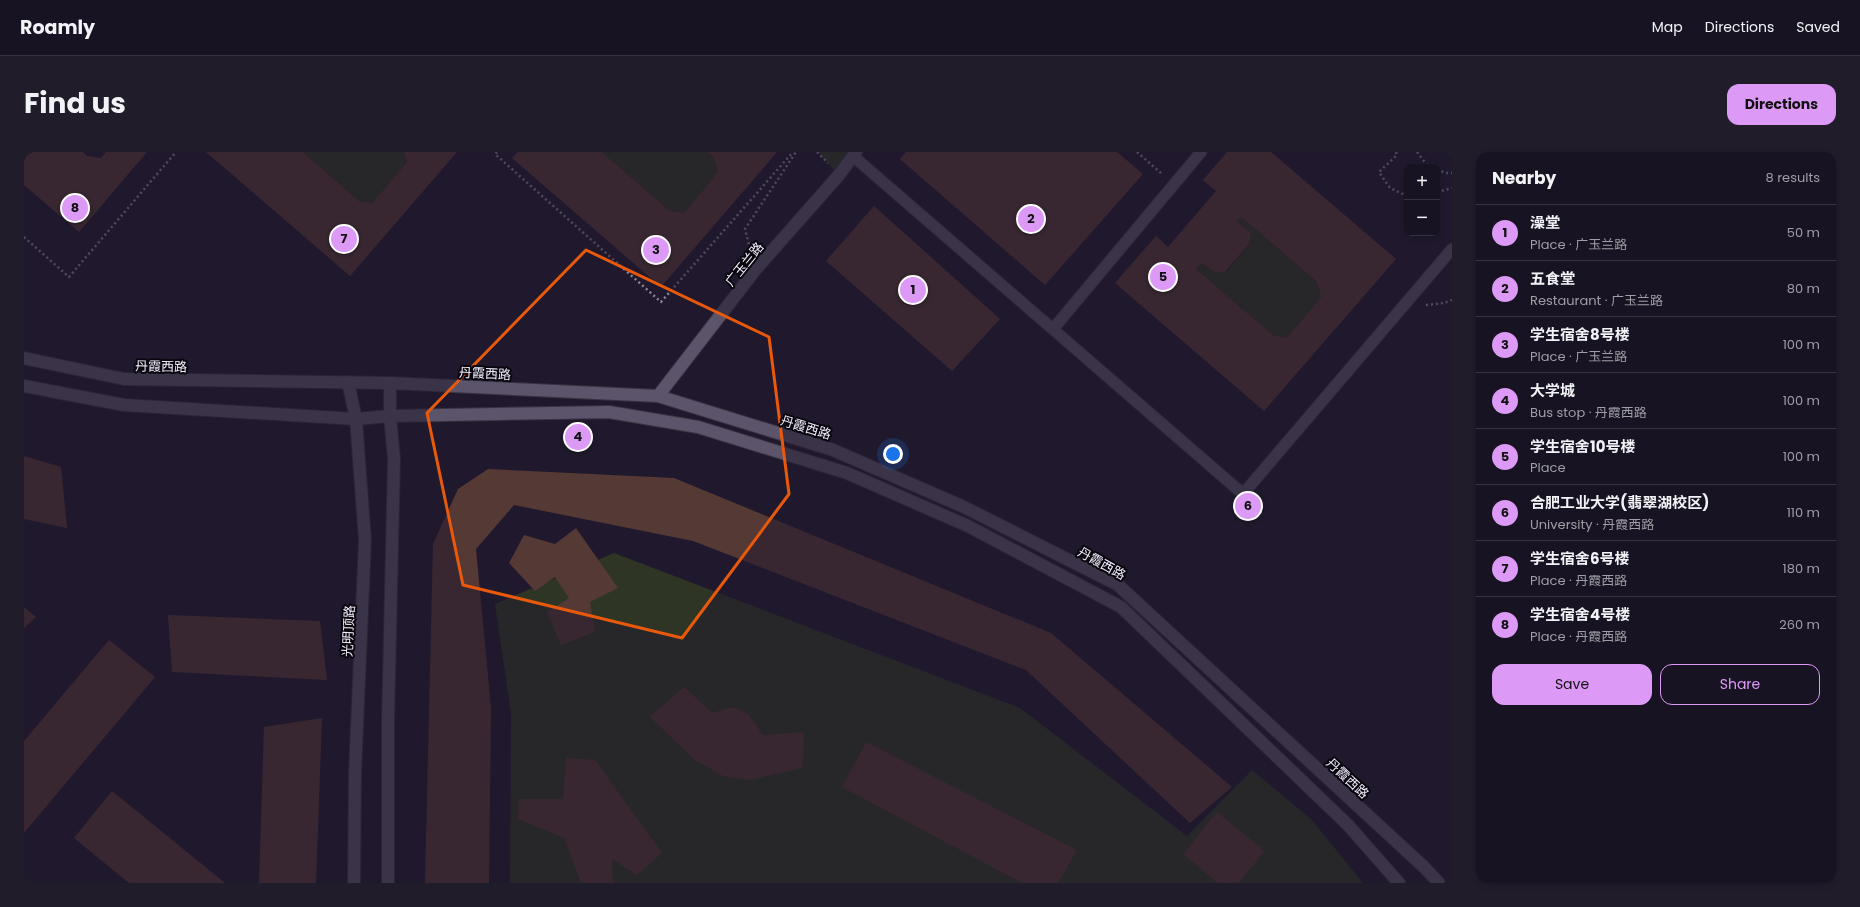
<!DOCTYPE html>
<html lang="en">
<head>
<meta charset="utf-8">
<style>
	body { margin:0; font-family:Poppins,"Noto Sans SC",sans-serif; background:#211c2a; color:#f1f3f6 }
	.controls { position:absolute; right:12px; top:12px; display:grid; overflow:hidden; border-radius:8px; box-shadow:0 2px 6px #0003 }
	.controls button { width:36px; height:36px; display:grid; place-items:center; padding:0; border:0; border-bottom:1px solid #363240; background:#181322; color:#f1f3f6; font:20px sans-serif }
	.you { position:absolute; left:869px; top:302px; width:14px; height:14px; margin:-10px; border:3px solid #fff; border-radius:50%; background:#1a73e8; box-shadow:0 0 0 6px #1a73e833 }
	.badge { display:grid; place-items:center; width:26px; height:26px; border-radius:50%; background:#dc99f5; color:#111; font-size:13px; font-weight:700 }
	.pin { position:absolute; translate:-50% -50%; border:2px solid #fff; box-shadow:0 1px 4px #0006 }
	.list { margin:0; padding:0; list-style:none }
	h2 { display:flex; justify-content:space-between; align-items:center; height:52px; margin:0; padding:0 16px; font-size:17px }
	h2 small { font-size:13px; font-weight:400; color:#9f9ea5 }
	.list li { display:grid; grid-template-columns:26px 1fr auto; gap:12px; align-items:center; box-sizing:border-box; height:56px; padding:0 16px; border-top:1px solid #363240 }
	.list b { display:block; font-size:15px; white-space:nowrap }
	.list p { margin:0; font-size:13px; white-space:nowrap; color:#9f9ea5 }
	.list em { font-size:13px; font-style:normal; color:#9f9ea5 }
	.actions { display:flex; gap:8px; padding:12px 16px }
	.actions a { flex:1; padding:9px 0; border:1px solid #dc99f5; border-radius:12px; text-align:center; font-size:14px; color:#dc99f5 }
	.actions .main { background:#dc99f5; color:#111 }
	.map { position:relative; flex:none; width:1428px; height:731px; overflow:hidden; border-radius:12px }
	header { display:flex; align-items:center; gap:24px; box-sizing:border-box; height:56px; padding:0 20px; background:#181322; border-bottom:1px solid #363240 }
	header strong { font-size:19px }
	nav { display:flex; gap:22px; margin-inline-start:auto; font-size:14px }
	.intro { display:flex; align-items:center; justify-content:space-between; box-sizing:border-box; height:96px; padding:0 24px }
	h1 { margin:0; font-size:28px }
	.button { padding:10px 18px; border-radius:12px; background:#dc99f5; color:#111; font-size:14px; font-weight:700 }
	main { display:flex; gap:24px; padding:0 24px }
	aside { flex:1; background:#181322; border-radius:12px; box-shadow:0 2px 6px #0003 }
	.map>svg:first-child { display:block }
	.green { fill:#2f3525 }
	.building { fill:#543935; fill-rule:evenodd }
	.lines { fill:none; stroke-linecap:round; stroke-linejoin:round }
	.service-casing { stroke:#393343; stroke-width:13 }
	.minor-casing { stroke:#393343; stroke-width:14 }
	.secondary-casing { stroke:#393343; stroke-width:14 }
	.path { stroke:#8b8597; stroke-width:2.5; stroke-dasharray:2 3; stroke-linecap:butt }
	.service { stroke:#5c546b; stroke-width:11 }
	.minor { stroke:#5c546b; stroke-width:12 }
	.secondary { stroke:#5c546b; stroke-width:12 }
	.marked { fill:none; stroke:#e8590c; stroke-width:3; stroke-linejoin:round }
	.labels { text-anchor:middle; stroke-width:4; stroke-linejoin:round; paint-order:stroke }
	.street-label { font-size:13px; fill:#f5f0ff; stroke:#09060e }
</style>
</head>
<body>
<header>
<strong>Roamly</strong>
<nav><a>Map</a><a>Directions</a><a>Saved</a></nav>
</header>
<div class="intro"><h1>Find us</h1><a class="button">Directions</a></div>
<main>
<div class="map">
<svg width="1428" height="731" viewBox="0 0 1428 731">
	<rect width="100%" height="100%" fill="#20192d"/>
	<path class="green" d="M279,0H380L383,10L348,51L335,49Z
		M578,0H683L690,6L694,20L660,61L646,59Z
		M793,0H832L815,23Z
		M1217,65L1293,130L1297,145L1263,186L1249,183L1172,117L1178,111L1191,120H1202L1225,92L1227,81L1213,69Z
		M590,401L996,556L1163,684L1228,618L1287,667L1339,731H486L487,561L471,452Z"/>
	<path class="building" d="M0,0H59L63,4L77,6L82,0H123L55,80L0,33Z
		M182,0H279L335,49L348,51L383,10L380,0H433L326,124Z
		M494,0H578L646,59L660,61L694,20L690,6L683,0H753L637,135L488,6Z
		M882,0H1093L1119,22L1021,133L876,7Z
		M1203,0H1247L1372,107L1240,259L1091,131L1132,84L1144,95L1192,39L1179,28ZM1217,65L1293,130L1297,145L1263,186L1249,183L1172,117L1178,111L1191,120H1201L1225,92L1227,81L1213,69Z
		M850,54L976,167L928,219L802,109Z
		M0,304L37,315L43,376L0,367Z
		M464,317L650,326L1027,481L1208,635L1166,671L1002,518L669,389L490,353L452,397L467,556L465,731H401L409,392L434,337Z
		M552,376L594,436L566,450L571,480L537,493L523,460L545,446L531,425L511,439L485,411L500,383L531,392Z
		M0,455L12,465L0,476Z
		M144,463L296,469L303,528L148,520Z
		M85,488L131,525L0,681V589Z
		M660,535L688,561L709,555L725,563L739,583L780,580L779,616L725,628L699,624L671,608L626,565Z
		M298,566L292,731H235L240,575Z
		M842,590L1053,698L1034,731H998L818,635Z
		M542,606L571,608L638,701L613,723L588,707L589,731H557L540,686L494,667L495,647H539Z
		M88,639L201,731H105L50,686Z
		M1193,660L1241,699L1214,731H1194L1159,702Z"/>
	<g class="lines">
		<g class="service-casing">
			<path id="service" d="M829,4L1219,342L1428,97
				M1029,177L1177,0"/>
		</g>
		<g class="minor-casing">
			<path id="minor" d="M324,230L332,267L341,388L331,621L330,731
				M634,244L732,117L815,23L832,0
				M364,731V569L370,307L366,264V231"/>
		</g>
		<g class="secondary-casing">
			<path id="secondary" d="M0,206L100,227L366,231L634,244L809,298L940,355L1094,433L1400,715L1415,731
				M0,234L100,253L332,267L366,264L585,260L674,275L823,321L944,374L1097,455L1324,673L1375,731"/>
		</g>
		<path class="path" d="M473,0L471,2L637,150L769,0
			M793,0L804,11
			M1113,0L1138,22
			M1372,0L1373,3L1355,20L1366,36L1383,44
			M1393,0L1403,13L1407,15
			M1413,17L1421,21H1428
			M1413,40L1428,36
			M0,85L45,125L152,0
			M726,97L721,77L772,0
			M1402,153L1420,151L1428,148"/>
		<use href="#service" class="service"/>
		<use href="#minor" class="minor"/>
		<use href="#secondary" class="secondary"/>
	</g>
	<path d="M0 0H1428V731H0ZM562,98L745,185L765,342L658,486L439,433L403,261Z" fill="#20192d" fill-opacity=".55" fill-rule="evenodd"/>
	<path class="marked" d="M562,98L745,185L765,342L658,486L439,433L403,261Z"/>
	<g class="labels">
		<g class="street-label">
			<text transform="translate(720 112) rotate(-51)" y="5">广玉兰路</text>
			<text transform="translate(137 214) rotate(1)" y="5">丹霞西路</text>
			<text transform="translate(461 221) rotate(3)" y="5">丹霞西路</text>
			<text transform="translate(782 275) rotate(17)" y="5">丹霞西路</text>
			<text transform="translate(1078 411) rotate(29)" y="5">丹霞西路</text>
			<text transform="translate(324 479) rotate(-87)" y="5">光明顶路</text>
			<text transform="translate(1324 626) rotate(43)" y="5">丹霞西路</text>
		</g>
	</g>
</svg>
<div class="controls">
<button>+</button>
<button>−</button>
</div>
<div class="you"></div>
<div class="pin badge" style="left:889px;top:138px">1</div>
<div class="pin badge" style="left:1007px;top:67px">2</div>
<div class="pin badge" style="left:632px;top:98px">3</div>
<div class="pin badge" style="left:554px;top:285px">4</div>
<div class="pin badge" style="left:1139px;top:125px">5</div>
<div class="pin badge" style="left:1224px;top:354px">6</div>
<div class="pin badge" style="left:320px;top:87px">7</div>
<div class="pin badge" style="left:51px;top:56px">8</div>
</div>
<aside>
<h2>Nearby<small>8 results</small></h2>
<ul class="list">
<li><span class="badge">1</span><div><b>澡堂</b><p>Place · 广玉兰路</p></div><em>50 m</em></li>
<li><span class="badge">2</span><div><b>五食堂</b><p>Restaurant · 广玉兰路</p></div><em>80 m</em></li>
<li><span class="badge">3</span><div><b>学生宿舍8号楼</b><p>Place · 广玉兰路</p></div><em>100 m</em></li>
<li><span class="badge">4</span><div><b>大学城</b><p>Bus stop · 丹霞西路</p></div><em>100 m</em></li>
<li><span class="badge">5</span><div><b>学生宿舍10号楼</b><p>Place</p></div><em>100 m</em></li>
<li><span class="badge">6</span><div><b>合肥工业大学(翡翠湖校区)</b><p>University · 丹霞西路</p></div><em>110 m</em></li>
<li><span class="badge">7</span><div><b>学生宿舍6号楼</b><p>Place · 丹霞西路</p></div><em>180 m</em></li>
<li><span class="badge">8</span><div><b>学生宿舍4号楼</b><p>Place · 丹霞西路</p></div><em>260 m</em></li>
</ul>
<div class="actions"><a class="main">Save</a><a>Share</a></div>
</aside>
</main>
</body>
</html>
